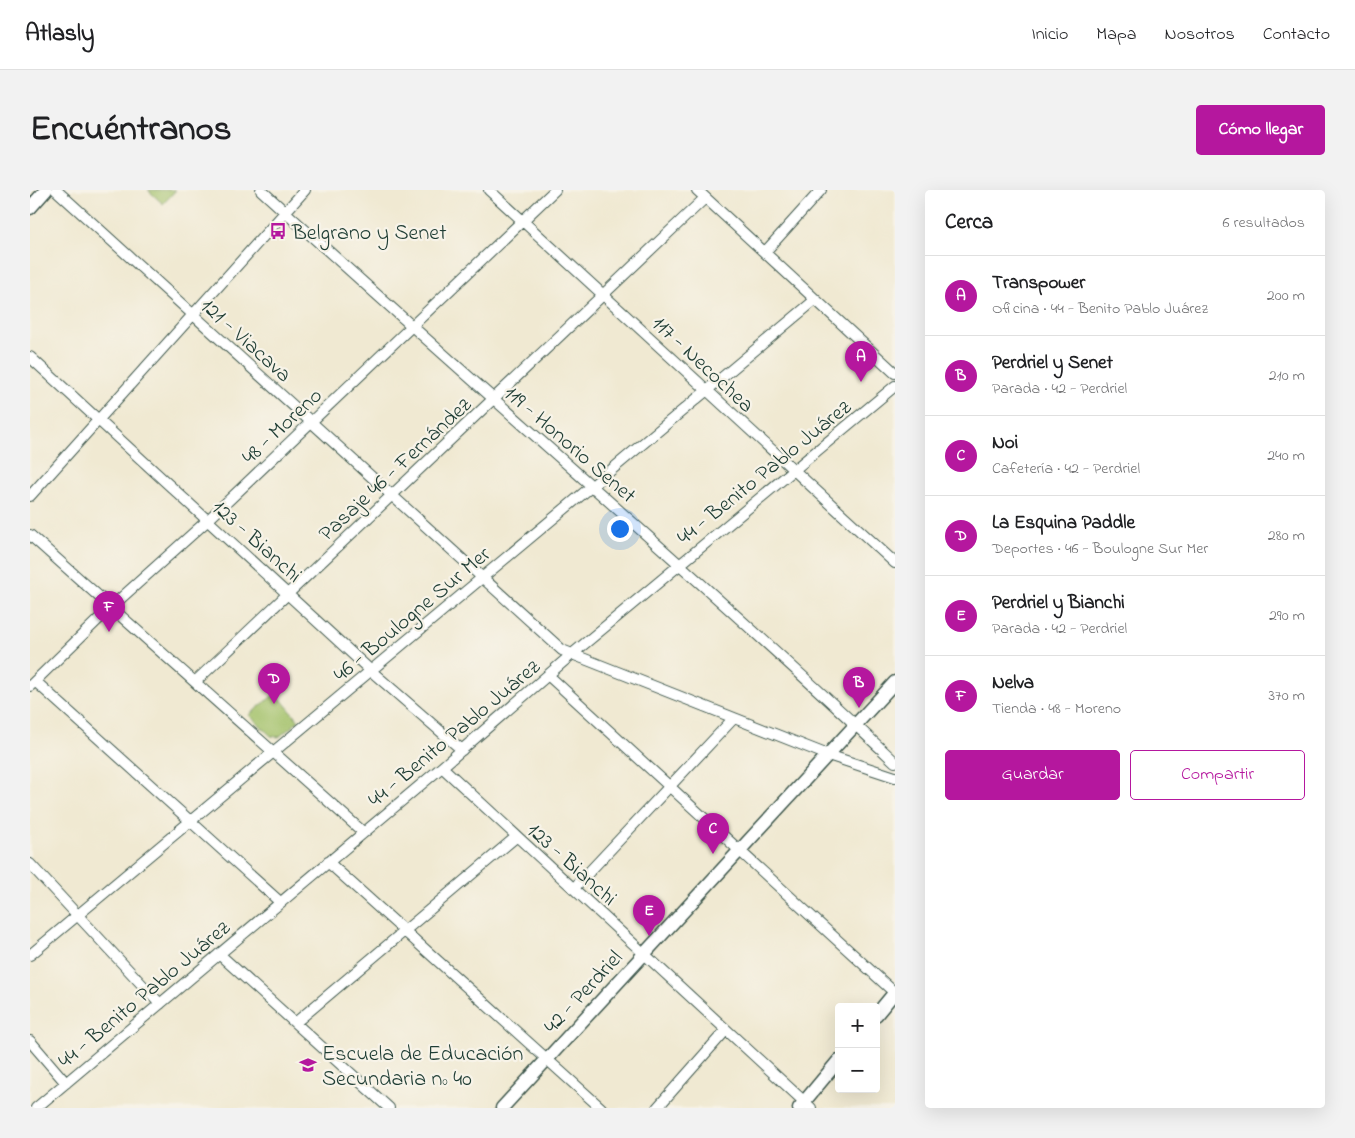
<!DOCTYPE html>
<html lang="es">
<head>
<meta charset="utf-8">
<style>
	body { margin:0; font-family:"Indie Flower",sans-serif; background:#f2f2f2; color:#202124 }
	.controls { position:absolute; right:15px; bottom:15px; display:grid; overflow:hidden; border-radius:5px; box-shadow:0 5px 20px #0002 }
	.controls button { width:45px; height:45px; display:grid; place-items:center; padding:0; border:0; border-bottom:1px solid #e0e0e0; background:#fff; color:#202124; font:25px sans-serif }
	.you { position:absolute; left:589px; top:338px; width:18px; height:18px; margin:-12px; border:4px solid #fff; border-radius:50%; background:#1a73e8; box-shadow:0 0 0 8px #1a73e833 }
	.badge { display:grid; place-items:center; width:32px; height:32px; border-radius:50%; background:#b5179e; color:#fff; font-size:16px; font-weight:700 }
	.pin { position:absolute; translate:-50% -41px; filter:drop-shadow(0 1px 2px #0008) }
	.pin::after { content:''; position:absolute; top:26px; width:18px; height:15px; background:inherit; clip-path:polygon(0 0,100% 0,50% 100%) }
	.list { margin:0; padding:0; list-style:none }
	h2 { display:flex; justify-content:space-between; align-items:center; height:65px; margin:0; padding:0 20px; font-size:21px }
	h2 small { font-size:16px; font-weight:400; color:#757577 }
	.list li { display:grid; grid-template-columns:32px 1fr auto; gap:15px; align-items:center; box-sizing:border-box; height:80px; padding:0 20px; border-top:1px solid #e0e0e0 }
	.list b { display:block; font-size:19px; white-space:nowrap }
	.list p { margin:0; font-size:16px; white-space:nowrap; color:#757577 }
	.list em { font-size:16px; font-style:normal; color:#757577 }
	.actions { display:flex; gap:10px; padding:15px 20px }
	.actions a { flex:1; padding:11px 0; border:1px solid #b5179e; border-radius:5px; text-align:center; font-size:18px; color:#b5179e }
	.actions .main { background:#b5179e; color:#fff }
	.map { position:relative; flex:none; width:865px; height:918px; overflow:hidden; border-radius:5px }
	header { display:flex; align-items:center; gap:30px; box-sizing:border-box; height:70px; padding:0 25px; background:#fff; border-bottom:1px solid #e0e0e0 }
	header strong { font-size:24px }
	nav { display:flex; gap:28px; margin-inline-start:auto; font-size:18px }
	.intro { display:flex; align-items:center; justify-content:space-between; box-sizing:border-box; height:120px; padding:0 30px }
	h1 { margin:0; font-size:35px }
	.button { padding:12px 22px; border-radius:5px; background:#b5179e; color:#fff; font-size:18px; font-weight:700 }
	main { display:flex; gap:30px; padding:0 30px }
	aside { flex:1; background:#fff; border-radius:5px; box-shadow:0 5px 20px #0002 }
	.map>svg:first-child { display:block }
	.green { fill:#a3c169; stroke:#617f4e }
	.lines { fill:none; stroke-linecap:round; stroke-linejoin:round }
	.minor-casing { stroke:#3e574c; stroke-width:12 }
	.tertiary-casing { stroke:#3e574c; stroke-width:15 }
	.minor { stroke:#fff; stroke-width:10 }
	.tertiary { stroke:#fff; stroke-width:12 }
	.labels { text-anchor:middle; stroke-width:4.5; stroke-linejoin:round; paint-order:stroke }
	.poi-label { font-size:22px; fill:#1f3d34; stroke:#f7f3e8; text-anchor:start }
	.street-label { font-size:22px; fill:#1f3d34; stroke:#f7f3e8 }
</style>
</head>
<body>
<header>
<strong>Atlasly</strong>
<nav><a>Inicio</a><a>Mapa</a><a>Nosotros</a><a>Contacto</a></nav>
</header>
<div class="intro"><h1>Encuéntranos</h1><a class="button">Cómo llegar</a></div>
<main>
<div class="map">
<svg width="865" height="918" viewBox="0 0 865 918">
	<rect width="100%" height="100%" fill="#f7f3e8"/>
	<filter id="ink" filterUnits="userSpaceOnUse"><feTurbulence type="fractalNoise" baseFrequency=".02" numOctaves="2"/><feDisplacementMap in="SourceGraphic" scale="10" xChannelSelector="R" yChannelSelector="G"/><feConvolveMatrix kernelMatrix="1 2 1 2 8 2 1 2 1" color-interpolation-filters="sRGB"/></filter>
	<filter id="wash" filterUnits="userSpaceOnUse"><feTurbulence type="fractalNoise" baseFrequency=".0096" numOctaves="4" result="noise"/><feDisplacementMap in="SourceGraphic" scale="20" xChannelSelector="R" yChannelSelector="G"/><feGaussianBlur stdDeviation="1.12" result="paint"/><feColorMatrix in="noise" values="0 0 0 0 0 0 0 0 0 0 0 0 0 0 0 0 0 1.4 0 .05"/><feComposite in="paint" operator="in"/></filter>
	<g filter="url(#wash)">
		<rect width="100%" height="100%" fill="#f0e9d2"/>
		<path class="green" d="M118,0H146L133,14Z
			M246,503L269,531L249,547L241,546L219,525Z"/>
	</g>
	<g filter="url(#ink)">
		<g class="lines">
			<g class="minor-casing">
				<path id="minor" d="M26,0L532,460L798,565L865,587
					M231,0C441,192 658,377 865,572
					M459,0L865,373
					M667,0L865,183
					M735,62L791,0
					M0,167L340,480L432,560
					M0,306L275,0
					M0,345L333,642
					M519,486L865,803
					M5,491L250,712
					M165,492L675,8
					M0,496L80,418L178,330L525,0
					M412,577L781,918
					M298,672L571,918
					M0,674L130,814
					M544,698L704,528
					M189,764L359,918
					M0,765L785,110
					M265,833L486,647
					M0,851L36,893
					M6,918L412,577L541,465L865,196
					M627,918L696,840"/>
			</g>
			<g class="tertiary-casing">
				<path id="tertiary" d="M0,18L16,0
					M846,825L865,802
					M472,918L865,492
					M769,918L809,870"/>
			</g>
			<use href="#minor" class="minor"/>
			<use href="#tertiary" class="tertiary"/>
		</g>
	</g>
	<defs>
		<g id="bus-bare" transform="scale(1.35)"><path d="M-5-6H5V4H4V6H2V4H-2V6H-4V4H-5ZM-3.5-4V0h7V-4ZM-3.5 1.2v1.5H-2V1.2ZM2 1.2v1.5H3.5V1.2Z" fill="#b5179e" stroke="#f7f3e8" stroke-width="2.5" paint-order="stroke"/></g>
		<g id="school-bare" transform="scale(1.35)"><path d="M0-5L7-2L0 1L-7-2ZM-4 1L0 2.5L4 1V4Q0 6-4 4Z" fill="#b5179e" stroke="#f7f3e8" stroke-width="2.5" paint-order="stroke"/></g>
	</defs>
	<g fill-rule="evenodd">
		<use href="#bus-bare" x="248" y="41"/>
		<use href="#school-bare" x="278" y="875"/>
	</g>
	<g class="labels">
		<g class="poi-label">
			<text x="262" y="49">Belgrano y Senet</text>
			<text x="292" y="870">Escuela de Educación<tspan x="292" dy="25">Secundaria nº 40</tspan></text>
		</g>
		<g class="street-label">
			<text transform="translate(217 149) rotate(42)" y="8">121 - Viacava</text>
			<text transform="translate(674 173) rotate(43)" y="8">117 - Necochea</text>
			<text transform="translate(251 235) rotate(-43)" y="8">48 - Moreno</text>
			<text transform="translate(541 253) rotate(41)" y="8">119 - Honorio Senet</text>
			<text transform="translate(364 278) rotate(-43)" y="8">Pasaje 46 - Fernández</text>
			<text transform="translate(733 281) rotate(-39)" y="8">44 - Benito Pablo Juárez</text>
			<text transform="translate(228 350) rotate(42)" y="8">123 - Bianchi</text>
			<text transform="translate(381 423) rotate(-40)" y="8">46 - Boulogne Sur Mer</text>
			<text transform="translate(423 542) rotate(-40)" y="8">44 - Benito Pablo Juárez</text>
			<text transform="translate(543 673) rotate(42)" y="8">123 - Bianchi</text>
			<text transform="translate(552 801) rotate(-47)" y="8">42 - Perdriel</text>
			<text transform="translate(113 803) rotate(-40)" y="8">44 - Benito Pablo Juárez</text>
		</g>
	</g>
</svg>
<div class="controls">
<button>+</button>
<button>−</button>
</div>
<div class="you"></div>
<div class="pin badge" style="left:831px;top:192px">A</div>
<div class="pin badge" style="left:829px;top:518px">B</div>
<div class="pin badge" style="left:683px;top:664px">C</div>
<div class="pin badge" style="left:244px;top:514px">D</div>
<div class="pin badge" style="left:619px;top:746px">E</div>
<div class="pin badge" style="left:79px;top:442px">F</div>
</div>
<aside>
<h2>Cerca<small>6 resultados</small></h2>
<ul class="list">
<li><span class="badge">A</span><div><b>Transpower</b><p>Oficina · 44 - Benito Pablo Juárez</p></div><em>200 m</em></li>
<li><span class="badge">B</span><div><b>Perdriel y Senet</b><p>Parada · 42 - Perdriel</p></div><em>210 m</em></li>
<li><span class="badge">C</span><div><b>Noi</b><p>Cafetería · 42 - Perdriel</p></div><em>240 m</em></li>
<li><span class="badge">D</span><div><b>La Esquina Paddle</b><p>Deportes · 46 - Boulogne Sur Mer</p></div><em>280 m</em></li>
<li><span class="badge">E</span><div><b>Perdriel y Bianchi</b><p>Parada · 42 - Perdriel</p></div><em>290 m</em></li>
<li><span class="badge">F</span><div><b>Nelva</b><p>Tienda · 48 - Moreno</p></div><em>370 m</em></li>
</ul>
<div class="actions"><a class="main">Guardar</a><a>Compartir</a></div>
</aside>
</main>
</body>
</html>
